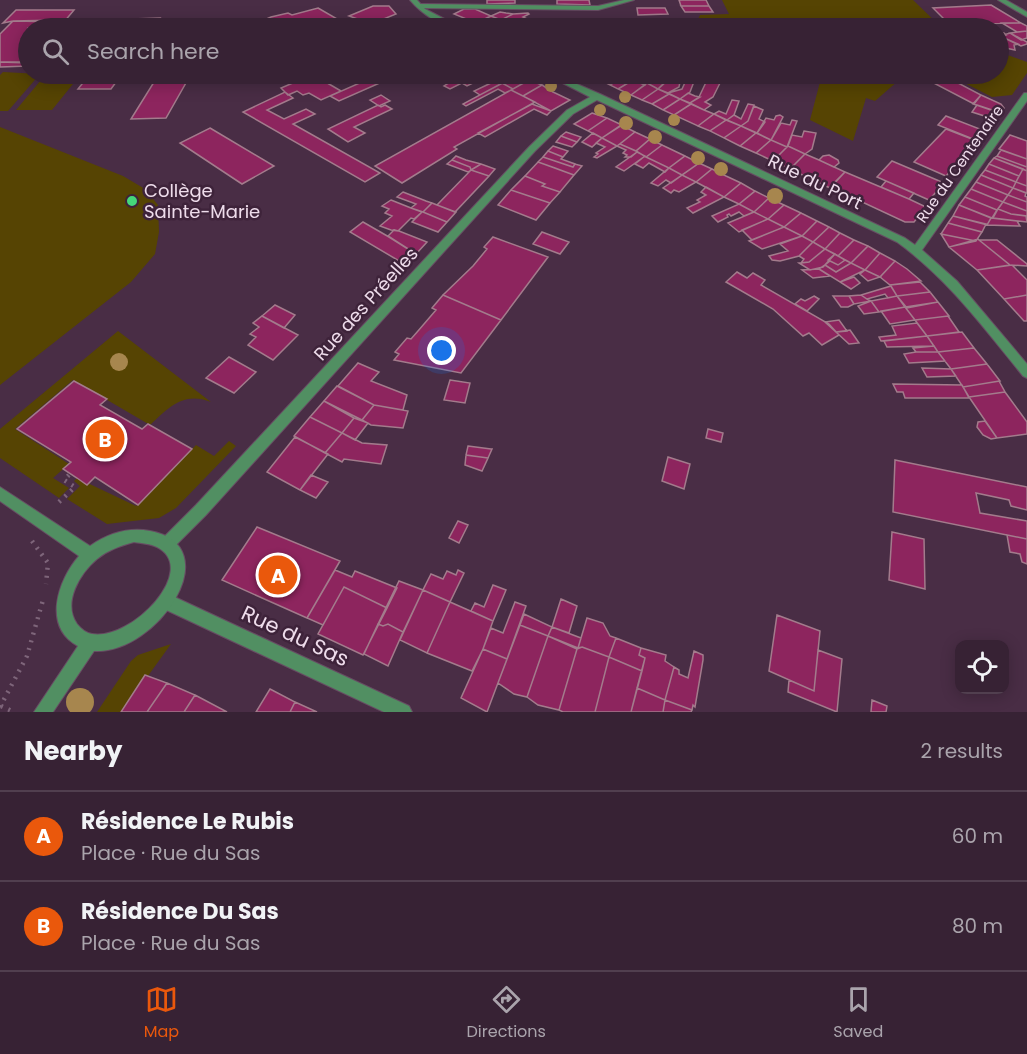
<!DOCTYPE html>
<html lang="en">
<head>
<meta charset="utf-8">
<style>
	body { margin:0; font-family:Poppins,sans-serif; background:#3e2a3c; color:#f1f3f6 }
	.controls { position:absolute; right:18px; bottom:18px; display:grid; overflow:hidden; border-radius:12px; box-shadow:0 3px 15px #0003 }
	.controls button { width:54px; height:54px; display:grid; place-items:center; padding:0; border:0; border-bottom:2px solid #513f4f; background:#372234; color:#f1f3f6; font:30px sans-serif }
	.you { position:absolute; left:442px; top:351px; width:21px; height:21px; margin:-15px; border:4px solid #fff; border-radius:50%; background:#1a73e8; box-shadow:0 0 0 9px #1a73e833 }
	.badge { display:grid; place-items:center; width:39px; height:39px; border-radius:50%; background:#ea580c; color:#fff; font-size:20px; font-weight:700 }
	.pin { position:absolute; translate:-50% -50%; border:3px solid #fff; box-shadow:0 2px 6px #0006 }
	.list { margin:0; padding:0; list-style:none }
	h2 { display:flex; justify-content:space-between; align-items:center; height:78px; margin:0; padding:0 24px; font-size:26px }
	h2 small { font-size:20px; font-weight:400; color:#aaa4ac }
	.list li { display:grid; grid-template-columns:39px 1fr auto; gap:18px; align-items:center; box-sizing:border-box; height:90px; padding:0 24px; border-top:2px solid #513f4f }
	.list b { display:block; font-size:22px; white-space:nowrap }
	.list p { margin:0; font-size:20px; white-space:nowrap; color:#aaa4ac }
	.list em { font-size:20px; font-style:normal; color:#aaa4ac }
	.icon { flex:none; width:33px; height:33px; fill:none; stroke:currentColor; stroke-width:2; stroke-linecap:round; stroke-linejoin:round }
	.map { position:relative; flex:none; width:1027px; height:712px; overflow:hidden }
	.search { position:absolute; background:#372234; box-shadow:0 3px 15px #0003; left:18px; right:18px; top:18px; height:66px; display:flex; align-items:center; gap:15px; box-sizing:border-box; padding:0 21px; border-radius:33px; color:#aaa4ac; font-size:22px }
	.sheet { height:258px; background:#372234 }
	nav { display:flex; justify-content:space-around; align-items:center; box-sizing:border-box; height:84px; border-top:2px solid #513f4f; background:#372234; font-size:16px; color:#aaa4ac }
	nav a { display:grid; justify-items:center; gap:3px }
	nav .on { color:#ea580c }
	.map>svg:first-child { display:block }
	.green { fill:#564403 }
	.building { fill:#8d255e; stroke:#a37b8c; stroke-width:1.5 }
	.lines { fill:none; stroke-linecap:round; stroke-linejoin:round }
	.service-casing { stroke:#674c63; stroke-width:2 }
	.minor-casing { stroke:#674c63; stroke-width:2 }
	.tertiary-casing { stroke:#674c63; stroke-width:2 }
	.path { stroke:#7e657a; stroke-width:4.5; stroke-dasharray:2 6; stroke-linecap:butt }
	.service { fill:#518f62; fill-rule:evenodd }
	.minor { fill:#518f62; fill-rule:evenodd }
	.tertiary { fill:#518f62; fill-rule:evenodd }
	.tree { fill:#a7864e }
	.poi-dot { fill:#45d77a; stroke:#3e233a; stroke-width:2 }
	.labels { text-anchor:middle; stroke-width:5; stroke-linejoin:round; paint-order:stroke }
	.far-street-label { font-size:15px; fill:#eedceb; stroke:#3e233a }
	.street-label { font-size:18px; fill:#eedceb; stroke:#3e233a }
	.poi-label { font-size:18px; fill:#eedceb; stroke:#3e233a; text-anchor:start }
	.near-street-label { font-size:21px; fill:#eedceb; stroke:#3e233a }
</style>
</head>
<body>
<div class="map">
<svg width="1027" height="712" viewBox="0 0 1027 712">
	<rect width="100%" height="100%" fill="#492d45"/>
	<path class="green" d="M722,0H913L942,28H694L700,15L729,14Z
		M999,52L1027,62V73L1012,95L992,97L947,74H998Z
		M3,72L40,74L8,111H0V75Z
		M46,74H81L52,110H16Z
		M798,74H906L875,101L866,98L853,141L810,120L820,82Z
		M0,127L123,176L145,189L158,205L159,232L155,254L131,282L0,385Z
		M118,331L211,402C184,391 169,407 150,425L73,380L15,429L69,464L53,478L69,488L59,498L0,458V429Z
		M229,441L236,446L176,508L159,518L107,524L67,499L80,486L74,481L77,478L136,506L196,445L214,456Z
		M171,644L122,712H97L131,661L138,655Z"/>
	<path class="building" d="M487,0H515V3L487,4Z
		M557,0H589L590,5L557,4Z
		M679,0H706L709,6H681Z
		M991,5L1021,23L949,24L933,8Z
		M373,6H389L396,14L369,25L363,23L366,22L349,16Z
		M681,6H709L713,12H685Z
		M318,8L339,20L317,28H245L271,17L288,13L292,15Z
		M637,8H665L668,14L638,15Z
		M464,9H475L491,16L476,23L454,14Z
		M16,10H74L64,22L13,21L3,23Z
		M500,12L506,13L513,14L501,20L491,16Z
		M513,14L528,13L529,14L523,17L527,19L515,24L503,19Z
		M491,16L501,20L486,28L476,23Z
		M160,18L153,28H123L131,19Z
		M112,19L104,28H68L76,20Z
		M503,19L515,24L523,28H486Z
		M57,20L49,28H28V52L20,62H0V34L13,21Z
		M986,23L992,28H954L949,24Z
		M1002,23H1021L1027,26V31L1017,32Z
		M189,24H218L216,28H187Z
		M1027,31V38L1021,40L1010,33Z
		M998,33H1004L1006,35L1000,36L1018,44L1014,45L1015,50L1001,47Z
		M1010,33L1027,42V44L1021,46L1000,36Z
		M0,62L28,63V66L0,67Z
		M90,74H122L111,89H78Z
		M159,74H191L166,118L131,119Z
		M314,74H351L329,84L341,91L321,100L309,93L303,95L297,91L288,95L281,88Z
		M380,74H400L339,101L330,96Z
		M481,74L491,78L487,80L483,78L467,86L462,83Z
		M500,74H519L501,84L491,78Z
		M519,74L529,80L513,89L502,83Z
		M604,74H619L624,76L610,85L596,78Z
		M635,74H653L645,85L632,80Z
		M653,74H663L661,77L668,80L667,81L658,89L647,83Z
		M937,74H941L981,95L974,104L924,78Z
		M470,75L474,77L450,89L444,86L447,84L445,83L458,76L463,79Z
		M624,76L633,80L618,89L610,85Z
		M709,76L722,79L713,97L705,102L711,105L704,110L690,103L699,97Z
		M491,78L501,84L480,95L474,91L491,83L487,80Z
		M669,78L680,82L679,87L668,93L658,89Z
		M687,78L695,79L690,92L680,99L668,93L682,89Z
		M529,80L542,85L523,96L511,90Z
		M633,80L645,85L631,95L618,89Z
		M502,83L513,89L505,93L498,89L466,106L463,104Z
		M647,83L658,89L642,100L631,95Z
		M542,85L553,92L570,100L551,111L523,96Z
		M658,89L669,94L652,104L642,100Z
		M511,90L535,102L454,147L457,149L402,183L375,166Z
		M285,92L293,98L267,110L284,119L306,109L315,114L293,124L380,173L365,182L243,112Z
		M688,93L695,96L700,97L690,103L680,99Z
		M669,94L680,99L663,110L652,104Z
		M381,95L390,101L379,106L370,100Z
		M981,95L1001,104L1004,108L1000,113L973,104Z
		M680,99L691,104L674,115L663,110Z
		M732,100L739,101L734,115L727,120L714,114L719,111L726,114Z
		M532,104L551,111L547,115L534,109L485,137L478,133Z
		M691,104L704,110L714,114L698,126L674,115Z
		M748,104L754,105L748,121L741,126L727,120L734,115L741,119Z
		M385,105L392,109L354,127L365,133L348,142L328,129L378,105L381,107Z
		M977,105L998,112L994,119L972,112Z
		M754,106L763,110L759,119L765,122L757,133L741,126L748,121Z
		M592,113L607,118L588,131L574,124Z
		M714,114L726,120L710,131L698,126Z
		M780,115L783,117L771,140L757,133L766,118L774,120L776,116Z
		M946,116L985,131L978,141L938,125Z
		M607,118L622,125L602,138L588,131Z
		M726,120L741,126L724,138L710,131Z
		M792,120L797,121L787,147L771,140L781,123L790,125Z
		M621,125L635,132L617,146L602,138Z
		M741,126L756,133L740,146L724,138Z
		M210,128L274,166L242,184L180,143Z
		M946,129L977,141L946,176L914,162Z
		M804,131L816,133L812,149L805,154L788,146L792,135L802,137Z
		M566,132L581,137L577,142L561,136Z
		M635,132L650,139L636,151L620,144Z
		M593,133L602,138L592,147L582,142Z
		M756,133L771,140L756,153L740,146Z
		M1010,135L1027,141V159L999,149Z
		M561,136L577,142L572,147L556,142Z
		M602,138L617,146L597,158L594,157L598,154L596,153L605,147L596,143Z
		M650,139L662,145L646,157L636,151Z
		M771,140L787,147L773,161L756,153Z
		M620,144L636,151L637,152L631,157H625L627,155L623,153L626,150L617,146Z
		M662,145L685,156L669,168L646,157Z
		M553,146L568,151L563,157L548,151Z
		M788,146L805,154L790,169L773,161Z
		M1001,150L1027,159V167L997,156Z
		M548,151L563,157L561,159L575,164L573,167L543,157Z
		M637,152L645,156L624,171L616,167Z
		M805,154L819,160L845,172L830,188L790,169Z
		M829,155L838,160L839,163L834,167L819,160L823,156Z
		M456,156L466,160L481,164L471,170L470,167L452,160Z
		M645,156L646,157L669,168L665,172L649,163L643,168L635,164Z
		M685,156L699,163L682,175L669,168Z
		M997,156L1027,167V171L994,158Z
		M543,157L573,167L575,164L582,166L574,175L538,162Z
		M994,158L1023,169L1019,176L989,164Z
		M452,160L470,167L471,170L468,172L447,164Z
		M892,161L937,180L944,183L929,200L877,177Z
		M538,162L555,168L574,175L560,192L542,186L545,184L525,176Z
		M699,163L712,169L696,182L682,175Z
		M481,164L495,169L489,176L471,170Z
		M989,164L1019,176L1016,182L985,170Z
		M669,168L682,175L671,183L666,180L658,186L651,183Z
		M712,169L726,176L741,183L724,197L696,182Z
		M1023,169L1027,171V186L1016,182Z
		M471,170L489,176L455,212L437,205Z
		M985,170L1016,182L1013,188L981,175Z
		M845,172L909,199L926,207L914,222H905L830,187Z
		M682,175L696,182L679,192L674,190L671,193L663,188Z
		M981,175L1013,188L1008,195L976,182Z
		M525,176L545,184L542,186L560,192L550,203L511,190Z
		M886,181L914,193L909,199L881,187Z
		M976,182L1008,195L1003,202L971,189Z
		M1016,182L1027,186V193L1013,188Z
		M741,183L755,191L739,204L724,197Z
		M706,187L724,197L693,213L687,208L700,202L697,200L706,195L701,192Z
		M1013,188L1026,193L1025,196L1027,197V202L1008,195Z
		M971,189L1003,202L997,210L965,197Z
		M511,190L550,203L536,220L498,205Z
		M755,191L769,198L754,212L739,204Z
		M403,192L426,201L432,203L423,212L411,208L416,204L397,197Z
		M1008,195L1027,202V211L1003,202Z
		M965,197L997,210L992,218L959,205Z
		M769,198L784,205L768,219L754,212Z
		M391,200L411,208L422,212L414,219L411,218L398,231L391,230L380,226L392,216L385,213L389,209L382,206Z
		M1003,202L1027,211V216L1011,214L998,209Z
		M432,203L437,205L456,212L447,222L423,212Z
		M739,204L754,212L744,216L739,212L731,216L729,214L727,215L728,217L718,222L712,216Z
		M784,205L801,213L784,227L768,219Z
		M959,205L991,218L987,225L953,216Z
		M998,209L1011,214L1026,216L1027,222L993,218Z
		M422,212H423L447,222L438,232L412,222Z
		M754,212L768,219L739,232L728,223Z
		M801,213L817,221L802,236L784,227Z
		M953,216L986,224L982,232L948,223Z
		M991,218L1017,221L1020,226L987,225Z
		M768,219L784,227L752,240L742,230Z
		M817,221L829,227L813,242L802,236Z
		M363,222L389,237L416,254L406,265L350,232Z
		M948,223L982,232L976,241L941,234Z
		M784,227L802,236L762,249L749,241Z
		M829,227L840,233L825,249L813,242Z
		M394,230L399,231L427,242L416,254L388,236Z
		M542,232L569,242L560,254L533,244Z
		M840,233L854,240L838,256L825,249Z
		M941,234L976,241L949,247Z
		M802,236L813,242L799,256L780,261L772,260L769,256L788,251L780,244Z
		M493,237L548,257L501,320L443,295L473,266L487,249L484,247Z
		M978,239L979,240L1010,265L977,270L949,247Z
		M854,240L868,246L851,263L838,256Z
		M979,240H997L1027,264V266L1010,265Z
		M813,242L825,249L809,262L801,263L804,259L799,256Z
		M868,246L880,253L865,270L851,263Z
		M825,249L835,254L823,267L810,270L799,263L809,262Z
		M880,253L895,261L880,277L865,270Z
		M835,254L845,260L838,265L828,260Z
		M845,260L851,263L836,272L825,265L830,261L838,265Z
		M895,261L907,269L921,281L890,285L880,277Z
		M851,263L865,270L840,282L819,269L825,265L836,272Z
		M1012,265L1027,280V295L1004,299L977,270Z
		M819,269L830,276L813,278L802,270Z
		M865,270L880,277L868,281L860,274Z
		M737,272L747,278L753,273L765,280L761,285L829,324L839,335L822,345L809,333L803,336L773,309L726,282Z
		M854,277L860,283L851,289L840,282Z
		M920,282L930,292L897,296L890,285Z
		M891,286L897,296L888,298L885,294L867,299L861,295Z
		M930,292L938,302L907,308L897,296Z
		M443,295L501,320L461,373L394,360L399,354L395,352L407,338L411,339L418,331L436,310L432,308Z
		M861,295L867,299L871,301L854,304L849,296Z
		M1027,295V321H1024L1004,299Z
		M814,296L819,299L807,311L795,304L801,299L805,301Z
		M833,296H849L854,304L848,307H841Z
		M897,296L905,307L879,312L871,301Z
		M871,301L879,312L864,314L858,306Z
		M938,302L949,316L915,320L905,307Z
		M275,305L295,315L284,328L262,316Z
		M905,307L915,320L890,324L881,311Z
		M262,316L298,335L273,360L248,345L256,337L250,334L259,327L253,323Z
		M948,316L959,332L927,336L915,320Z
		M839,320L847,331L836,332L825,322Z
		M917,323L927,336L881,341L879,337L896,335L892,326Z
		M850,330L859,343L849,344L836,332Z
		M962,332L974,348L938,352L927,336Z
		M927,336L934,346L887,347L884,341Z
		M934,346L938,352H916L913,348Z
		M974,348L987,364L951,369L938,352Z
		M916,352H938L945,361L909,363L904,354Z
		M229,357L256,372L234,393L206,378Z
		M358,363L379,372L371,381L407,395L403,410L374,405L338,386Z
		M987,364L1000,381L963,387L951,369Z
		M922,368L951,369L956,376L927,377Z
		M450,380L470,383L465,403L444,400Z
		M74,381L107,399L100,405L142,429L148,424L192,449L138,505L95,477L87,485L77,478L63,469L71,462L17,429Z
		M999,381L1005,392L969,397L963,387Z
		M893,384L962,385L969,398H905L903,392H897Z
		M337,386L374,405L362,420L324,401Z
		M1005,392L1027,422V434L997,438L969,397Z
		M324,401L354,418L342,433L310,417Z
		M374,405L408,411L403,428L371,425L362,420Z
		M310,417L342,433L325,453L294,436Z
		M354,418L368,423L355,440L342,433Z
		M985,421L997,438L991,439L983,435L977,427L978,422Z
		M708,429L723,433L721,442L706,438Z
		M342,433L362,443L387,445L381,464L344,459L342,462L325,453Z
		M295,437L328,454L300,490L267,472Z
		M468,446L491,449H492L488,458L466,455Z
		M466,455L488,458L482,471L465,465Z
		M668,457L690,464L684,489L662,481Z
		M895,460L1027,487V510L1011,506L1009,500L976,493L980,513L1027,521V539L893,512Z
		M311,475L328,482L316,498L300,490Z
		M458,521L468,525L459,543L449,538Z
		M257,527L340,561L307,618L222,580Z
		M892,532L924,539L925,589L889,580Z
		M1007,535L1027,539V564L1022,562L1020,554L1010,552Z
		M335,570L352,577L355,571L397,588L387,608L344,587L323,625L307,618Z
		M458,570L464,573L450,602L423,590L431,574L443,579L447,571L456,575Z
		M399,581L423,590L403,632L388,624L383,626L378,624Z
		M493,585L506,590L493,621L471,611L475,603L484,607Z
		M344,587L387,608L363,655L318,634Z
		M423,590L450,602L427,653L400,640Z
		M561,599L577,606L569,633L552,627Z
		M450,602L493,621L483,649L472,671L427,653Z
		M515,602L526,606L507,659L483,649L491,628L503,633Z
		M524,614L552,627L548,636L520,625Z
		M777,615L820,631L814,691L769,671Z
		M587,618L603,623L610,636L616,638L609,657L582,647L578,648Z
		M378,624L383,626L388,624L403,632L388,666L364,654Z
		M520,625L548,636L527,697L514,694L498,683Z
		M552,627L581,638L578,648L548,636Z
		M548,636L577,649L559,710L538,705L527,697Z
		M616,638L641,648L639,655L645,658L642,671L609,657Z
		M582,647L609,657L595,712H563L559,710L577,649Z
		M641,648L666,655L665,661L674,667L665,700L637,688L645,658L639,655Z
		M483,649L507,659L487,712L461,698Z
		M818,650L842,659L837,712L788,692L789,680L814,691Z
		M694,651L703,655V660L695,707L693,705L692,710L665,700L674,667L679,670V674L688,678Z
		M609,657L642,671L631,712H595Z
		M145,675L167,683L147,712H121Z
		M167,683L195,695L184,712H147Z
		M637,688L665,700L663,712H631Z
		M270,689L295,702L290,712H256Z
		M195,695L227,712H184Z
		M665,700L692,710L691,712H663Z
		M872,700L887,706L886,712H871Z
		M295,702L317,712H290Z"/>
	<g class="lines">
		<g class="service-casing">
			<path id="service" d="M624,0H634L598,10L419,8L416,6L419,4L598,6Z"/>
		</g>
		<g class="minor-casing">
			<path id="minor" d="M410,0H417L425,9L462,28C444,30 421,13 410,0Z
				M998,0H1006L1027,12V17Z
				M545,74H554L600,94L905,238L915,245L1024,93H1027V101L922,250L957,281L1027,364V378L1023,376C984,328 948,279 897,242L597,100L573,114L535,151L206,515L172,549L167,551L162,549L160,544L162,539L196,505L529,147L567,110L590,97Z
				M168,594L409,706L412,712H384L162,608L160,602L162,596Z"/>
		</g>
		<g class="tertiary-casing">
			<path id="tertiary" d="M0,487L90,546C109,533 128,527 150,531C230,546 157,655 94,651L53,712H34L78,646C42,627 58,580 79,556L0,501ZM134,542C141,543 151,544 157,547C200,569 132,641 92,634C86,633 81,629 77,624C62,603 80,573 97,559C108,550 120,546 134,542Z"/>
		</g>
		<path class="path" d="M59,502L75,487L64,480L70,474
			M32,541L48,563L46,584
			M1,706L14,712
			M0,707L27,656L43,600"/>
		<use href="#service" class="service"/>
		<use href="#minor" class="minor"/>
		<use href="#tertiary" class="tertiary"/>
	</g>
	<g class="tree">
		<circle cx="551" cy="86" r="6"/>
		<circle cx="625" cy="97" r="6"/>
		<circle cx="600" cy="110" r="6"/>
		<circle cx="674" cy="120" r="6"/>
		<circle cx="626" cy="123" r="7"/>
		<circle cx="655" cy="137" r="7"/>
		<circle cx="698" cy="158" r="7"/>
		<circle cx="721" cy="169" r="7"/>
		<circle cx="775" cy="196" r="8"/>
		<circle cx="119" cy="362" r="9"/>
		<circle cx="80" cy="702" r="14"/>
	</g>
	<circle class="poi-dot" cx="132" cy="201" r="6"/>
	<g class="labels">
		<g class="far-street-label">
			<text transform="translate(960 164) rotate(-55)" y="5">Rue du Centenaire</text>
		</g>
		<g class="street-label">
			<text transform="translate(815 182) rotate(26)" y="6">Rue du Port</text>
			<text transform="translate(366 304) rotate(-48)" y="6">Rue des Préelles</text>
		</g>
		<g class="poi-label">
			<text x="144" y="197">Collège<tspan x="144" dy="21">Sainte-Marie</tspan></text>
		</g>
		<g class="near-street-label">
			<text transform="translate(295 636) rotate(25)" y="7">Rue du Sas</text>
		</g>
	</g>
</svg>
<div class="controls">
<button><svg class="icon" aria-label="locate" viewBox="0 0 24 24"><circle cx="12" cy="12" r="6"/><path d="M12 2v4M12 18v4M2 12h4M18 12h4"/></svg></button>
</div>
<div class="you"></div>
<div class="pin badge" style="left:278px;top:575px">A</div>
<div class="pin badge" style="left:105px;top:439px">B</div>
<div class="search"><svg class="icon" aria-label="search" viewBox="0 0 24 24"><circle cx="10" cy="10" r="6"/><path d="M15 15l6 6"/></svg>Search here</div>
</div>
<section class="sheet">
<h2>Nearby<small>2 results</small></h2>
<ul class="list">
<li><span class="badge">A</span><div><b>Résidence Le Rubis</b><p>Place · Rue du Sas</p></div><em>60 m</em></li>
<li><span class="badge">B</span><div><b>Résidence Du Sas</b><p>Place · Rue du Sas</p></div><em>80 m</em></li>
</ul>
</section>
<nav>
<a class="on"><svg class="icon" aria-label="map" viewBox="0 0 24 24"><path d="M3 6l6-2 6 2 6-2v14l-6 2-6-2-6 2zM9 4v14M15 6v14"/></svg>Map</a>
<a><svg class="icon" aria-label="directions" viewBox="0 0 24 24"><path d="M12 3l9 9-9 9-9-9zM9 14v-3h6M13 9l2 2-2 2"/></svg>Directions</a>
<a><svg class="icon" aria-label="saved" viewBox="0 0 24 24"><path d="M7 4h10v16l-5-4-5 4z"/></svg>Saved</a>
</nav>
</body>
</html>
